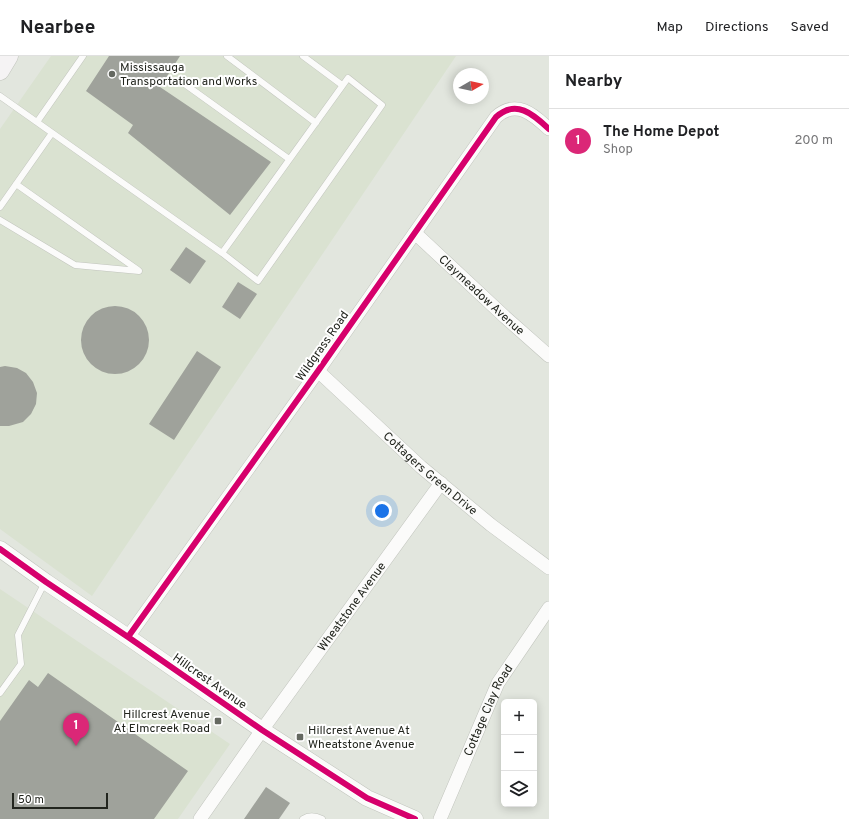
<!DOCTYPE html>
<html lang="en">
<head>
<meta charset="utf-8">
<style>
	body { margin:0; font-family:Overpass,sans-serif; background:#f6f6f6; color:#202124 }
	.controls { position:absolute; right:12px; bottom:12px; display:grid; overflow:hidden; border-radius:6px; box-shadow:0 2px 10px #0003 }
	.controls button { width:36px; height:36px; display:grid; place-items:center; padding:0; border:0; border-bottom:1px solid #e0e0e0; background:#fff; color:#202124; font:20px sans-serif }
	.compass { position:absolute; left:453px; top:12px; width:36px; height:36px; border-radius:50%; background:#fff; box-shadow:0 2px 10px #0003; rotate:81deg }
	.scale { position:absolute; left:12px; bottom:10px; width:96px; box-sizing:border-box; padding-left:4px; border:2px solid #22251e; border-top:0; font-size:11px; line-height:14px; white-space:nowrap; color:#22251e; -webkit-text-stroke:3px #fff; paint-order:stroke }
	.you { position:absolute; left:382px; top:455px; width:14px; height:14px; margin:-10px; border:3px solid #fff; border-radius:50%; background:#1a73e8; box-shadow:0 0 0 6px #1a73e833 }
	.badge { display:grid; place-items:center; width:26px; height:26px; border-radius:50%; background:#db2777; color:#fff; font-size:13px; font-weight:700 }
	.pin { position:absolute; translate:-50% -33px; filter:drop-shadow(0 1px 2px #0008) }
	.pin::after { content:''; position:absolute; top:21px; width:14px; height:12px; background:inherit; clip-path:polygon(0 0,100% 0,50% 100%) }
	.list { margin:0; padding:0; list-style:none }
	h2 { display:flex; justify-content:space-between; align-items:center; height:52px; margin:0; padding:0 16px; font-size:17px }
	h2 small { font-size:13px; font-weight:400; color:#757577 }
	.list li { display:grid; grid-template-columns:26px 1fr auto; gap:12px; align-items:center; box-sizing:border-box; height:64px; padding:0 16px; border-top:1px solid #e0e0e0 }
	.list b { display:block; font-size:15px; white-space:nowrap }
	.list p { margin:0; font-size:13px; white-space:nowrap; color:#757577 }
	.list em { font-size:13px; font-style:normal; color:#757577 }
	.icon { flex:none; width:22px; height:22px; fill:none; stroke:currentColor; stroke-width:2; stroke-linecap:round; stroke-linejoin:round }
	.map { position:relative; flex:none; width:549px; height:763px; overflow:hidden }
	header { display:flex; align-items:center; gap:24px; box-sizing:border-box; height:56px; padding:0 20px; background:#fff; border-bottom:1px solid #e0e0e0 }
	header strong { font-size:19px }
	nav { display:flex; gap:22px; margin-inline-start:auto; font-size:14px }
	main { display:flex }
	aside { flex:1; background:#fff }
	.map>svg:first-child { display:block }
	.built { fill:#dae2d1 }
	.building { fill:#9fa29b }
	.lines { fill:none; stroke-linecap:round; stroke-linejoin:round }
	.service-casing { stroke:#c1c4bd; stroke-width:7 }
	.minor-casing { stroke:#c1c4bd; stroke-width:14 }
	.tertiary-casing { stroke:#c1c4bd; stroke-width:17 }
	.secondary-casing { stroke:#c1c4bd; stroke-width:19 }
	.service { stroke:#fbfbfa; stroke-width:6 }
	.minor { stroke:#fbfbfa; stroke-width:13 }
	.tertiary { stroke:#fbfbfa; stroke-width:16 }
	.secondary { stroke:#f5f3f4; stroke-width:18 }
	.cycleway-casing { stroke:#fff; stroke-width:8 }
	.cycleway { stroke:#d6006c; stroke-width:6 }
	.poi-dot { fill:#656961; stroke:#fff; stroke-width:1.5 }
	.labels { text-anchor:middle; stroke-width:4; stroke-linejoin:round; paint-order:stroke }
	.poi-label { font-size:12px; fill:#22251e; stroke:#fff; text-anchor:start }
	.street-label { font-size:12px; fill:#22251e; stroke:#fff }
</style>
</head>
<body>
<header>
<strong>Nearbee</strong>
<nav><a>Map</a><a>Directions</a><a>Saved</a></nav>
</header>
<main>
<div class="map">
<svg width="549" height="763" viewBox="0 0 549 763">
	<rect width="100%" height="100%" fill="#e2e6de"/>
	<path class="built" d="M51,0H456L92,540L0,473V73Z
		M0,533L230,688L178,763H0Z"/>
	<path class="building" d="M109,0H180L160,31L271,106L230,159L128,77L133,69L86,35Z
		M186,191L206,205L190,228L170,214Z
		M238,226L257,238L240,263L222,251Z
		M81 284a34 34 0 1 1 68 0a34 34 0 1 1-68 0Z
		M197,295L221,311L174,384L149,368Z
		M5,310L17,312L26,317L33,326L37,337L36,348L31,358L23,366L9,370H0V311Z
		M48,617L188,715L154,763H0V665L29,624L38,631Z
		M266,731L290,747L279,763H244Z"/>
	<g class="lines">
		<g class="service-casing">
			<path id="service" d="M227,0L316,67
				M303,0L342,29
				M186,29L289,103
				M0,40L222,197L258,225L382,49L348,22L222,197
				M37,66L83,0
				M16,128L138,214
				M0,151L52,77
				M0,164L75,209L139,215
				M0,637L21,608L18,579L45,526
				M303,763C309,759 316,760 322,763"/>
		</g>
		<g class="minor-casing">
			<g id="minor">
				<path id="s1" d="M415,177L505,261L549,300"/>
				<path id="s2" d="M318,315L421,411L491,469L549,512"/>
				<path d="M128,581L318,315L496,61C516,43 533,58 549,73"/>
				<path id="s3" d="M200,763L262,674L441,427"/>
				<path id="s4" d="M440,763L498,627L549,552"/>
			</g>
		</g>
		<g class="tertiary-casing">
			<path id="tertiary" d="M0,493L46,526L128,581L262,674L367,742L415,763"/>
		</g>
		<g class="secondary-casing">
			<path id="secondary" d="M0,15L9,0"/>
		</g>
		<use href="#service" class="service"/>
		<use href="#minor" class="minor"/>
		<use href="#tertiary" class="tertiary"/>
		<use href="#secondary" class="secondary"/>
		<g class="cycleway-casing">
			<path id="cycleway" d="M0,493L46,526L128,581L262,674L367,742L415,763
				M128,581L318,315L496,61C516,43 533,58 549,73"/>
		</g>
		<use href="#cycleway" class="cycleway"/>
	</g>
	<g class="poi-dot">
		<circle cx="112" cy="18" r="4"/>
		<rect x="214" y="661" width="8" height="8" rx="2"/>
		<rect x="296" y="677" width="8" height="8" rx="2"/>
	</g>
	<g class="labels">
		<g class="poi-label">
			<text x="120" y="15">Mississauga<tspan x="120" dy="14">Transportation and Works</tspan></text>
			<text x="210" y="662" text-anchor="end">Hillcrest Avenue<tspan x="210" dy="14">At Elmcreek Road</tspan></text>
			<text x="308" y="678">Hillcrest Avenue At<tspan x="308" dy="14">Wheatstone Avenue</tspan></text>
		</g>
		<g class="street-label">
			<text dy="4" stroke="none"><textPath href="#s1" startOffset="91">Claymeadow Avenue</textPath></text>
			<text transform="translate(322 290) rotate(-55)" y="4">Wildgrass Road</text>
			<text dy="4" stroke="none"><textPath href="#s2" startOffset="152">Cottagers Green Drive</textPath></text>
			<text dy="4" stroke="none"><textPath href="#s3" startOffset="261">Wheatstone Avenue</textPath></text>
			<text transform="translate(210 625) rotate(35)" y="4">Hillcrest Avenue</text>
			<text dy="4" stroke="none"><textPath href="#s4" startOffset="119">Cottage Clay Road</textPath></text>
		</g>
	</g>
</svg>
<div class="controls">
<button>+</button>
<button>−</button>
<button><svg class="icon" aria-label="layers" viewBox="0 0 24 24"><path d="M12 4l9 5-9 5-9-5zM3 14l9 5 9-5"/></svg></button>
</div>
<svg class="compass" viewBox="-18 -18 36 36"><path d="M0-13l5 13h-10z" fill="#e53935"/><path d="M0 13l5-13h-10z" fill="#757577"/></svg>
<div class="scale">50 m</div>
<div class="you"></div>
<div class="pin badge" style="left:76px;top:690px">1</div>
</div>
<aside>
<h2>Nearby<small></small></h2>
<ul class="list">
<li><span class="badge">1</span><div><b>The Home Depot</b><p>Shop</p></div><em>200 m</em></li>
</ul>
</aside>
</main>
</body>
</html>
